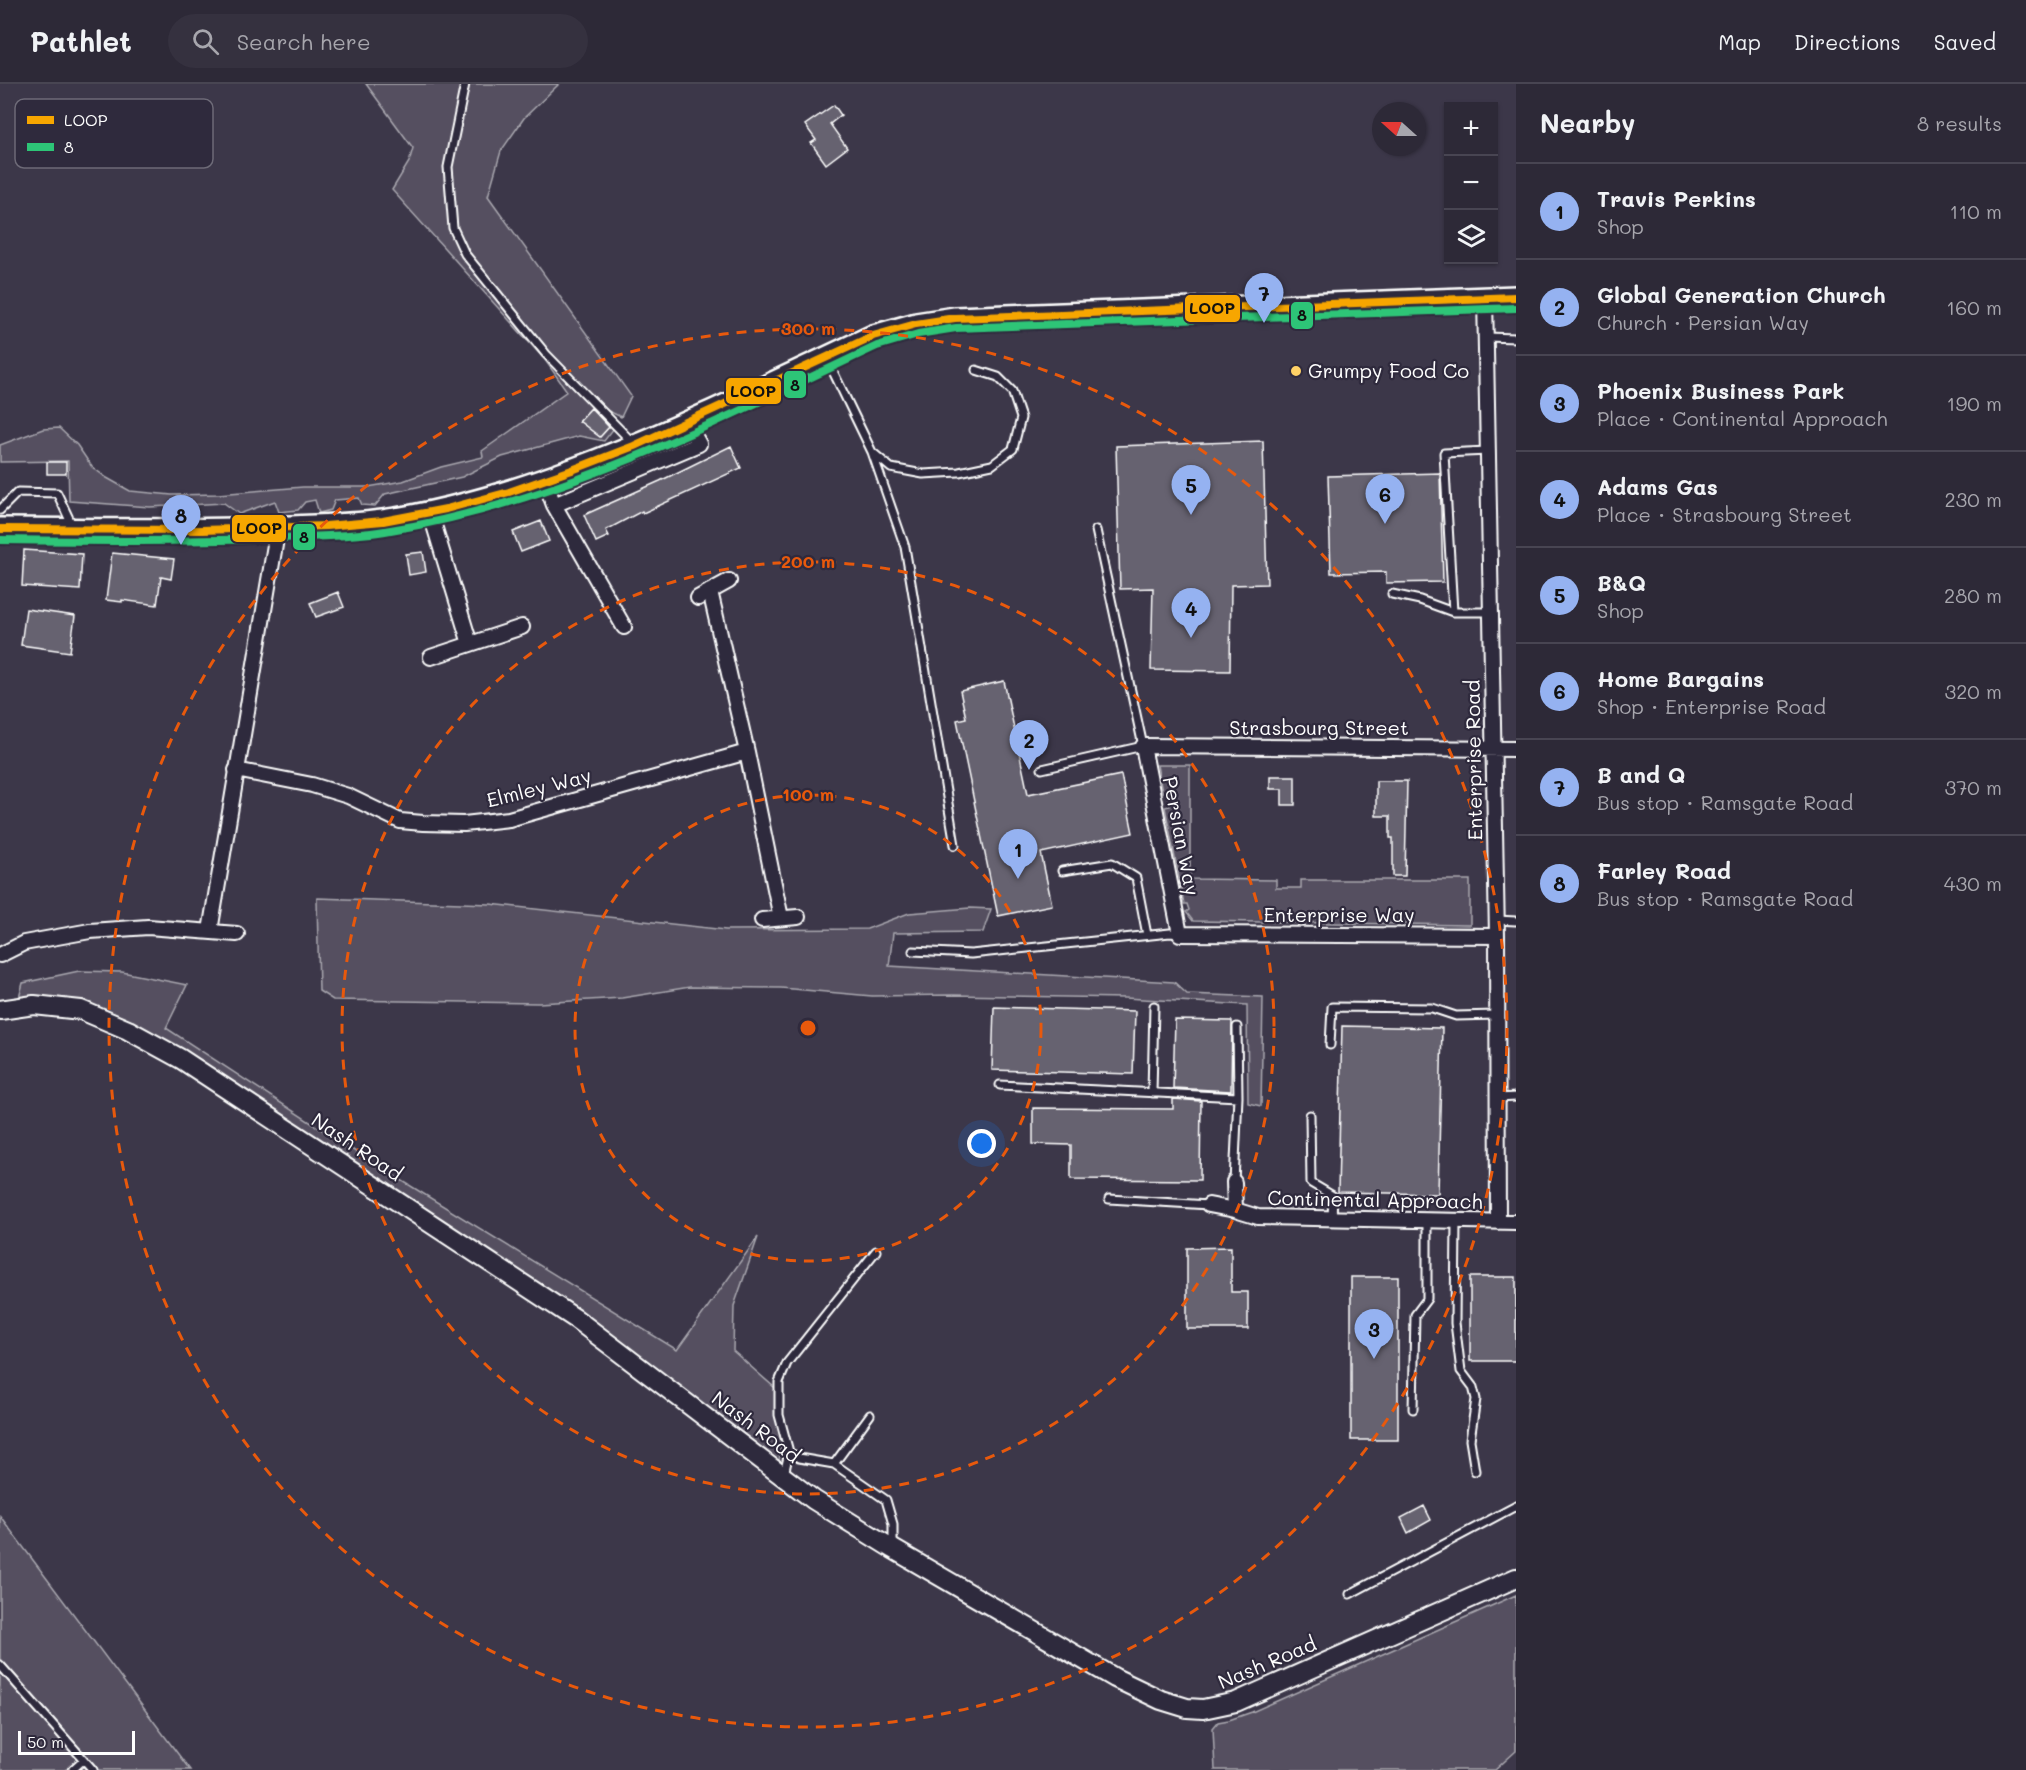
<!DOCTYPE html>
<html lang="en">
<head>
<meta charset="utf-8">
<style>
	body { margin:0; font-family:Mali,sans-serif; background:#35313f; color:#f1f3f6 }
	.controls { position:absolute; right:18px; top:18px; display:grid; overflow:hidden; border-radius:0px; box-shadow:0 2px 4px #0004 }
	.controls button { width:54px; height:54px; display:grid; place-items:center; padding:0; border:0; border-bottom:2px solid #484552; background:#2d2937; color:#f1f3f6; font:30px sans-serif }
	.compass { position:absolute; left:1372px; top:18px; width:54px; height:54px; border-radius:50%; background:#2d2937; box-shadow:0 2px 4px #0004; rotate:291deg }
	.scale { position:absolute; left:18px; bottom:15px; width:117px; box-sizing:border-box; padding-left:6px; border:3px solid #fff; border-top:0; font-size:16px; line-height:21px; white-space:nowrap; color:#fff; -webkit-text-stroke:4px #2f2a3d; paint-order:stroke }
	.you { position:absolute; left:982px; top:1060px; width:21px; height:21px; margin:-15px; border:4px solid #fff; border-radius:50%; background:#1a73e8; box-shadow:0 0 0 9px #1a73e833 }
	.badge { display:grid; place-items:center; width:39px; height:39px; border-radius:50%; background:#95b2f1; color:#111; font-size:20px; font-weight:700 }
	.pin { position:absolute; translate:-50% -50px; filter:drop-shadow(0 2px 3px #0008) }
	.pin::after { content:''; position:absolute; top:32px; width:21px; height:18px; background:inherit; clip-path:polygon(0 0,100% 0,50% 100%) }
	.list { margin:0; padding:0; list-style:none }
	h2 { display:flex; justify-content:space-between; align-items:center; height:78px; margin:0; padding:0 24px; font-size:26px }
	h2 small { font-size:20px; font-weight:400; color:#a7a6ad }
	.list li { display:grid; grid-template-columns:39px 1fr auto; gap:18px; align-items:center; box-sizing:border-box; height:96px; padding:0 24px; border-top:2px solid #484552 }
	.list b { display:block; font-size:22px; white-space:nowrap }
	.list p { margin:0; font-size:20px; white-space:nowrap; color:#a7a6ad }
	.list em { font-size:20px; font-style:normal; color:#a7a6ad }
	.icon { flex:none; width:33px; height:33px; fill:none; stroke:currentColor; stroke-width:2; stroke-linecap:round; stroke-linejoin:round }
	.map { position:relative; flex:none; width:1516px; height:1686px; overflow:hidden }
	header { display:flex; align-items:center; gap:36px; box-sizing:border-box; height:84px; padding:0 30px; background:#2d2937; border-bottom:2px solid #484552 }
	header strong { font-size:28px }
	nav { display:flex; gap:33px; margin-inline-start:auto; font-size:21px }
	.search { width:420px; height:54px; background:#35313f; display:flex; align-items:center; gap:15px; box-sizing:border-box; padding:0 21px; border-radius:33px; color:#a7a6ad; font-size:22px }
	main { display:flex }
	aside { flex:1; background:#2d2937 }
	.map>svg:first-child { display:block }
	.green { fill:#555060; stroke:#aaa8b0; stroke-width:1.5; fill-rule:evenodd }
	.building { fill:#666270; stroke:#fff; stroke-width:1.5 }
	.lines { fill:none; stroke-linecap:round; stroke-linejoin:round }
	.lane-casing { stroke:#fff; stroke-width:11 }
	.street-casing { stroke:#fff; stroke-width:18 }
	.secondary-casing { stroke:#fff; stroke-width:22 }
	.primary-casing { stroke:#fff; stroke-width:26 }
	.lane { stroke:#2f2a3d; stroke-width:7 }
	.street { stroke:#2f2a3d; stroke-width:14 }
	.secondary { stroke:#2f2a3d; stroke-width:18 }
	.primary { stroke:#2f2a3d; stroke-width:21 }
	.bus-1-casing { stroke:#2f2a3d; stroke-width:12 }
	.bus-2-casing { stroke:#2f2a3d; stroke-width:12 }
	.bus-1 { stroke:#f7a600; stroke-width:8 }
	.bus-2 { stroke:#2dc577; stroke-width:8 }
	.ring { fill:none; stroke:#e8590c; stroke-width:3; stroke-dasharray:10 8 }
	.poi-dot { fill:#ffd166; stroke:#2f2a3d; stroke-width:2 }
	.labels { text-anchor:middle; stroke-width:4.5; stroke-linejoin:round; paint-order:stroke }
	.poi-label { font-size:20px; fill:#fff; stroke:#2f2a3d; text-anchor:start }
	.street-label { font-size:20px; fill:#fff; stroke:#2f2a3d }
	.key { fill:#2f2a3d; stroke:#6d6a77; stroke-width:1.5 }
	.key-label { font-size:16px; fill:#fff }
	.centre { fill:#e8590c; stroke:#2f2a3d; stroke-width:3 }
	.ring-label { font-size:18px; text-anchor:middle; font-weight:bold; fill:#e8590c; stroke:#2f2a3d; stroke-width:4.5; stroke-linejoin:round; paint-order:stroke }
	.line-badge { stroke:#2f2a3d; stroke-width:2 }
	.pale-badge-label { font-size:16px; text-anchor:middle; font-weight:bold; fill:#111 }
</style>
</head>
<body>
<header>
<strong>Pathlet</strong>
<div class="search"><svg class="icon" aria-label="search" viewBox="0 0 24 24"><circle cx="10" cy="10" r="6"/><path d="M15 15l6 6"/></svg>Search here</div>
<nav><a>Map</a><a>Directions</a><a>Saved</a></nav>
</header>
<main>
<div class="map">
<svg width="1516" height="1686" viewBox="0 0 1516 1686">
	<rect width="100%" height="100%" fill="#3c3749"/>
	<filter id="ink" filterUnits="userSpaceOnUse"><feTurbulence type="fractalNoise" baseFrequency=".0167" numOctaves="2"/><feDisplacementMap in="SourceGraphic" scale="12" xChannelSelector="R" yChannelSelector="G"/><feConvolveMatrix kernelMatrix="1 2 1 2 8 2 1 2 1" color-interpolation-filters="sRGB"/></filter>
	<g filter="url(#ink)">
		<path class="green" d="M366,0H559L524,34L501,67L488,112L631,312L621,333L594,320L618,339L604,357L579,352L502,373L462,393L385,410L375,422L362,421L359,414L335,416L331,426L319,429L315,416L305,418L298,426L279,428L275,417L239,430L224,419L150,423L69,417L68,377L0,378V361L43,345L59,344L77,361L92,383L107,394L130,407L172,411L218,410L303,403H368L403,397L441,383L483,373L482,367L567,307L545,276L392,106L409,78L413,64ZM591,324L610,342L600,353L579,337Z
			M1157,681H1190V795L1276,796V804H1301V796H1470V841L1193,837L1186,828L1189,826L1187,820H1184L1165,723L1170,722L1167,707L1162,708Z
			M317,814L490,820L726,846L867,845L909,829L970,824L991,825L983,848L893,849L889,882L1174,898L1187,910L1263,913L1261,1022L1248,1019L1247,921L1125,914L953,911L872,912L781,904L690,903L622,914L539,919L333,916L319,907Z
			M79,887L122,888L187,901L166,944L362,1072L677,1266L758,1153L734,1222L733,1267L775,1304L784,1340L779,1377L572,1221L381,1101L156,952L19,914L23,899Z
			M0,1432L190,1686H0Z
			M1516,1511V1667L1495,1686H1215L1213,1644L1218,1638L1229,1636L1252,1628Z"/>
		<path class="building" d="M834,21L841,31L830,40L847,64L826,80L811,59L816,56L805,41Z
			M591,324L609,343L600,353L579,337Z
			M1263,357L1267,500L1231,501L1230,587L1151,586L1153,504L1120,505L1116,362Z
			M731,362L741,384L643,429L642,427L606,446L609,452L596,458L584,431L660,397Z
			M47,378H66V390H47Z
			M1440,389L1443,498L1386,499V488L1331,489L1328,392Z
			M541,437L549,457L521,468L513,448Z
			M24,466L82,470L80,506L22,502Z
			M423,468L426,488L409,491L406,470Z
			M112,469L174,475L171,495L161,493L157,521L122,516V518L106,516Z
			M338,508L344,523L316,533L310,519Z
			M26,525L75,532L70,568L21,561Z
			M1004,597L1028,710L1121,691L1133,749L1041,769L1052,821L998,832L957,636L966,634L960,607Z
			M1270,692H1295V721H1282V705H1270Z
			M1376,697H1407L1405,792H1393V754H1390V732H1376Z
			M994,923L1135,927L1133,990L992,986Z
			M1175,936L1232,937L1231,1007L1173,1004Z
			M1342,942L1442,944L1438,1110L1338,1108Z
			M1173,1015L1201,1017L1200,1096L1071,1095V1061L1033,1060V1024L1173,1025Z
			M1231,1163V1208H1248V1245H1187V1164Z
			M1351,1193H1398V1356H1351Z
			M1470,1193H1516V1277H1470Z
			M1424,1422L1431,1436L1408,1449L1401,1434Z"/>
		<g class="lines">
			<g class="lane-casing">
				<path id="lane" d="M465,0L448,83L453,144L465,170L546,270L633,359
					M1487,253L1516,254
					M827,275L872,368L891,384L923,390L959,388L992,381L1013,365L1021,334L1012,307L998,293L976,286
					M872,368L905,463L955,761
					M0,426L18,408L57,409L73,443
					M1392,510L1420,516L1453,528H1490
					M1453,528L1444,369L1488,367
					M1042,685L1143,662L1096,446
					M1062,787L1112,779L1136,794L1147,851
					M1497,836L1516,837
					M913,867L971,870L1170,849L1180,850
					M1237,943L1238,1013
					M1330,961L1332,923L1432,924L1456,932L1497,931
					M1000,1001L1238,1013L1234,1098
					M1152,1009L1154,922
					M1499,1014L1516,1013
					M1310,1031L1311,1099L1333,1112L1332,1134
					M1109,1115L1209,1121
					M1456,1137L1455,1239L1461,1287L1473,1303L1476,1315L1470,1356L1475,1387
					M1413,1325L1415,1231L1427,1215V1137
					M789,1368L799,1374L834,1380L870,1331
					M834,1380L886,1416L893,1440V1463
					M784,1391L789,1368L779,1331V1298L787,1279L876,1167
					M1350,1510L1516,1422
					M0,1581L93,1686
					M72,1686L83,1676"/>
			</g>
			<g class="street-casing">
				<path id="street" d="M1485,213L1497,852L1498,1138
					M544,395L554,421L624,543
					M554,421L699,360L687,338
					M430,428L470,560
					M710,507L747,668L781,834
					M698,514L729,497
					M431,573L522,543
					M236,686L312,701L348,712L400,737L423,739L464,740L509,735L747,668
					M762,836L798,833
					M210,847L278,443
					M1497,852L1180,850L1143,662L1516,665
					M0,871L24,859L90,847L148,843L237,850
					M1209,1121L1235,1126L1234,1098
					M1235,1126L1258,1133L1516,1138"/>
			</g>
			<g class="secondary-casing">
				<path id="secondary" d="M0,926L34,921L81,926L128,946L181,975L576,1235L814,1416L893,1465L1115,1594L1161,1616L1187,1624L1203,1625L1236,1618L1516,1494"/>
			</g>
			<g class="primary-casing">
				<path id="primary" d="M0,445C90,446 180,447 269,444C307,442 345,442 383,437C551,412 720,323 873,252L916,240L955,234L1516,213"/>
			</g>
			<use href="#lane" class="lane"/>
			<use href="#street" class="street"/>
			<use href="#secondary" class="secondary"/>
			<use href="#primary" class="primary"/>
			<g class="bus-1-casing">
				<path id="bus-1" d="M0,445L202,446L326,442L383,437L446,425L509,408L572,386L634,362L873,252L916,240L955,234L1516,213"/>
			</g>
			<g class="bus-2-casing">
				<path id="bus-2" d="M0,456C93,457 187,458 280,454C315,452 350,453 385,447C559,420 719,336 877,262L918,250L956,244L1516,224"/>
			</g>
			<use href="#bus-1" class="bus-1"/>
			<use href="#bus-2" class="bus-2"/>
		</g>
	</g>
	<g class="ring">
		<circle cx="808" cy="944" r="233"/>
		<circle cx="808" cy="944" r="466"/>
		<circle cx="808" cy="944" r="699"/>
	</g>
	<circle class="poi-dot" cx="1296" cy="287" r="6"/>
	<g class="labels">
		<g class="poi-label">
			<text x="1308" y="294">Grumpy Food Co</text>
		</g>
		<g class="street-label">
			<text x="1319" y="651">Strasbourg Street</text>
			<text transform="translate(1474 676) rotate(-91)" y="7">Enterprise Road</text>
			<text transform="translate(539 704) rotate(-14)" y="7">Elmley Way</text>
			<text transform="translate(1181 752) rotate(79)" y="7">Persian Way</text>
			<text x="1339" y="838">Enterprise Way</text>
			<text transform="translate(357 1063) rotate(34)" y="7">Nash Road</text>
			<text transform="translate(1375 1116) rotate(1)" y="7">Continental Approach</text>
			<text transform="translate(756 1343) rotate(37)" y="7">Nash Road</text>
			<text transform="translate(1267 1579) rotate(-23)" y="7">Nash Road</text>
		</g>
	</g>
	<rect x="15" y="15" width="198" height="69" rx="9" class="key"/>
	<rect x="27" y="32" width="27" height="8" fill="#f7a600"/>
	<rect x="27" y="59" width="27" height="8" fill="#2dc577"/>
	<g class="key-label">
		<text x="64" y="42">LOOP</text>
		<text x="64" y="69">8</text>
	</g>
	<circle cx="808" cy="944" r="9" class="centre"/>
	<g class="ring-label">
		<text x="808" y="251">300 m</text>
		<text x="808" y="484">200 m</text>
		<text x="808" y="717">100 m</text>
	</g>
	<g class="line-badge">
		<rect x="1184" y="210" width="57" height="29" rx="6" fill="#f7a600"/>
		<rect x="1290" y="217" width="24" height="29" rx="6" fill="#2dc577"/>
		<rect x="783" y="286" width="24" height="29" rx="6" fill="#2dc577"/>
		<rect x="725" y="293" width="57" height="28" rx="6" fill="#f7a600"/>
		<rect x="231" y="430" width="56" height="29" rx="6" fill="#f7a600"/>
		<rect x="292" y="439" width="24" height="28" rx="6" fill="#2dc577"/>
	</g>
	<g class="pale-badge-label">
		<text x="1212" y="230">LOOP</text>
		<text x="1302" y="237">8</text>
		<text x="795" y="307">8</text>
		<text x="753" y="313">LOOP</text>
		<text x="259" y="450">LOOP</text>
		<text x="304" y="459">8</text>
	</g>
</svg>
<div class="controls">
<button>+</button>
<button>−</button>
<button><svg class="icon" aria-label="layers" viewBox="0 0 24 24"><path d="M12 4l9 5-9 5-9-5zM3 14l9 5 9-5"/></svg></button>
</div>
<svg class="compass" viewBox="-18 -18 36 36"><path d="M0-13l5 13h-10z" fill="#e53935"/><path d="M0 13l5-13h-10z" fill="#a7a6ad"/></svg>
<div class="scale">50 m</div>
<div class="you"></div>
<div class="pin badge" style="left:1018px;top:795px">1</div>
<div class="pin badge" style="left:1029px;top:686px">2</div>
<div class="pin badge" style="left:1374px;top:1275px">3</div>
<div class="pin badge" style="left:1191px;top:554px">4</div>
<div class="pin badge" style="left:1191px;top:431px">5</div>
<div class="pin badge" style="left:1385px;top:440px">6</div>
<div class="pin badge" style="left:1264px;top:239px">7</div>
<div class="pin badge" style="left:181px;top:461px">8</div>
</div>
<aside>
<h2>Nearby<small>8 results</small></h2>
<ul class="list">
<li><span class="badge">1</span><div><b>Travis Perkins</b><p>Shop</p></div><em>110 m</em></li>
<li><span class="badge">2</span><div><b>Global Generation Church</b><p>Church · Persian Way</p></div><em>160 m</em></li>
<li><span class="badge">3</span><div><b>Phoenix Business Park</b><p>Place · Continental Approach</p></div><em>190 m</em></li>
<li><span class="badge">4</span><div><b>Adams Gas</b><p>Place · Strasbourg Street</p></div><em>230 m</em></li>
<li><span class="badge">5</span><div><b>B&amp;Q</b><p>Shop</p></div><em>280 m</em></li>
<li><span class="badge">6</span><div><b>Home Bargains</b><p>Shop · Enterprise Road</p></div><em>320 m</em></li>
<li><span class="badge">7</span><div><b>B and Q</b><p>Bus stop · Ramsgate Road</p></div><em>370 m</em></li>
<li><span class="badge">8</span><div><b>Farley Road</b><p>Bus stop · Ramsgate Road</p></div><em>430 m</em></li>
</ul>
</aside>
</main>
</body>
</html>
